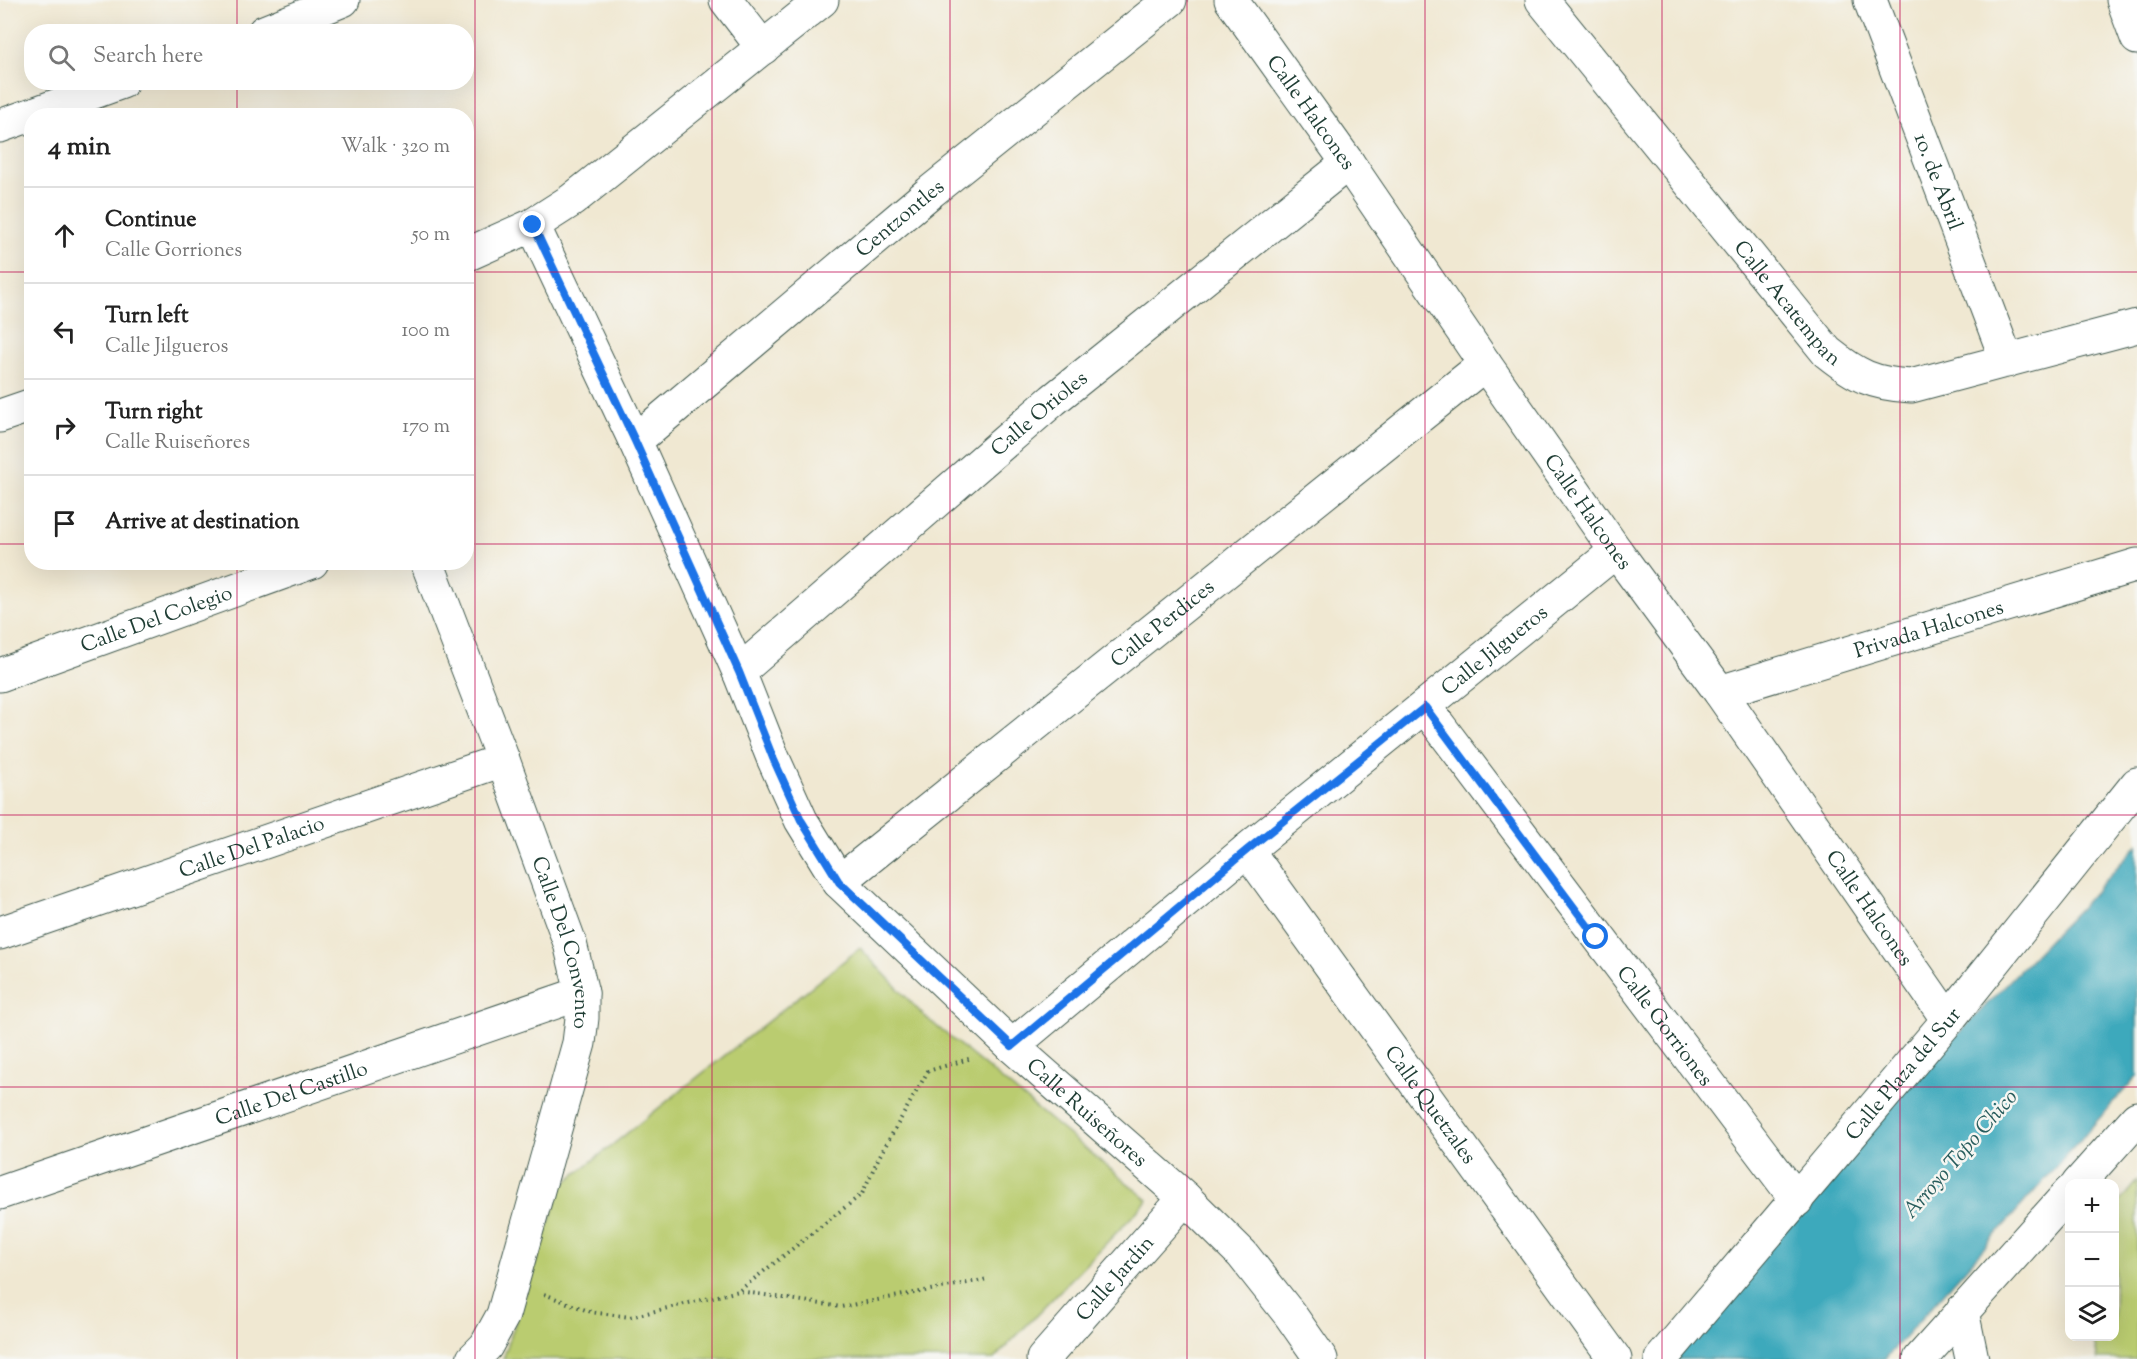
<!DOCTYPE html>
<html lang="en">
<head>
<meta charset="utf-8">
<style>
	body { margin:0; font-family:"Sorts Mill Goudy",serif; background:#f2f2f2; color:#222 }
	.controls { position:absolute; right:18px; bottom:18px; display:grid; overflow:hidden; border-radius:12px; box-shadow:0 6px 24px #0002 }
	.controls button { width:54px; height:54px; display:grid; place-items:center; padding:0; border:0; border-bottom:2px solid #e0e0e0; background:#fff; color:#222; font:30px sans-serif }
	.stop { position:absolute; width:18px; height:18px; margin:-14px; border:4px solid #1a73e8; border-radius:50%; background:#fff }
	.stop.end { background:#1a73e8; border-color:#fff; box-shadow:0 2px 6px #0008 }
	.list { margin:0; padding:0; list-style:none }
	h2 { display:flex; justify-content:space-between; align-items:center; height:78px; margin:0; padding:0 24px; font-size:26px }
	h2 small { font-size:20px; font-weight:400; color:#767676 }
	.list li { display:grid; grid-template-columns:39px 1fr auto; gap:18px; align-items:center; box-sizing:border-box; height:96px; padding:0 24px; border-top:2px solid #e0e0e0 }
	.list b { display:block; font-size:22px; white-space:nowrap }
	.list p { margin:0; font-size:20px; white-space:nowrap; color:#767676 }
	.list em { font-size:20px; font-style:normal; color:#767676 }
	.icon { flex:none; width:33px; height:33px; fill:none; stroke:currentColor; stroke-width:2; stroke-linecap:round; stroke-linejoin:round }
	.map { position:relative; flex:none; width:2137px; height:1359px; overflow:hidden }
	.search { position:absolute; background:#fff; box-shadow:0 6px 24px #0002; left:24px; top:24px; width:450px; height:66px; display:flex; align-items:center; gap:15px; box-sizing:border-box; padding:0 21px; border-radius:24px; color:#767676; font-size:22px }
	.panel { position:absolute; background:#fff; box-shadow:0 6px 24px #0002; left:24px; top:108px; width:450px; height:462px; border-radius:24px }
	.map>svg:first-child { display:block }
	.green { fill:#bacc6f; stroke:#6c8452; stroke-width:1.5 }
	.water { fill:#3da9bc; stroke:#2e7378; stroke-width:1.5 }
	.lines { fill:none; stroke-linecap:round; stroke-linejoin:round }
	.minor-casing { stroke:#3e574c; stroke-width:35 }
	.tertiary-casing { stroke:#3e574c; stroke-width:35 }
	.path { stroke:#3e574c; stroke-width:4; stroke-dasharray:1.5 4.5; stroke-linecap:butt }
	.minor { stroke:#fff; stroke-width:33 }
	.tertiary { stroke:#fff; stroke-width:33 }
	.route { stroke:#1a73e8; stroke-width:8 }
	.grid { fill:none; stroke:#c2185b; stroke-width:1.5; stroke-opacity:0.55 }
	.labels { text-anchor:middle; stroke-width:5; stroke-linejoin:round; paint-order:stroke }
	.street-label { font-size:21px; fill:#1f3d34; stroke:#f6f6f2 }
	.water-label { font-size:22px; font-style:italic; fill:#285d5d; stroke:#f6f6f2 }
</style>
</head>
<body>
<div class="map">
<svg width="2137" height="1359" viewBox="0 0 2137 1359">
	<rect width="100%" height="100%" fill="#f6f6f2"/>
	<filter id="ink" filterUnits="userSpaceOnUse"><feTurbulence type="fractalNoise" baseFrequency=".0167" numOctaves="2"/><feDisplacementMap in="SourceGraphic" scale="12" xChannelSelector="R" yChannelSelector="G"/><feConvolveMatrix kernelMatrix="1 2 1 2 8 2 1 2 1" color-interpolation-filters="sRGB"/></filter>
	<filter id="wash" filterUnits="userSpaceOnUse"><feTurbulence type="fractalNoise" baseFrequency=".008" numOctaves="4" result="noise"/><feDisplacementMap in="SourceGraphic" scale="24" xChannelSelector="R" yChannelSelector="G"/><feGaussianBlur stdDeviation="1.35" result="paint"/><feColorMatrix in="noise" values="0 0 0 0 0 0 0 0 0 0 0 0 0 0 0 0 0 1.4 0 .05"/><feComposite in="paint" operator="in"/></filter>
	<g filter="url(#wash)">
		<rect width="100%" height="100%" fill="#f0e8d2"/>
		<path class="green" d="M860,948L923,1015L1148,1200L994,1359H503L562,1185Z
			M2137,1181V1359H2098L2093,1337L2114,1336L2115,1207Z"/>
		<path class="water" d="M2137,845V1076L1885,1359H1661L1797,1200L2082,906Z"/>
	</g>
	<g filter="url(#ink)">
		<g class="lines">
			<g class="minor-casing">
				<g id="minor">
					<path d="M726,0L763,48"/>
					<path id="s1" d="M1231,0L1348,163L1485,364L1616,551L1720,692L1948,1020"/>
					<path id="s2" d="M1542,0L1827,352C1857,376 1873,384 1911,386L2137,326"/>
					<path id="s3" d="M1870,0L2007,361"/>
					<path d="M2123,0L2137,38"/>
					<path d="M264,32L343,0"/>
					<path d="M0,126L122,82"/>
					<path id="s4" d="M533,225L635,441L739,672L773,758L801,820L839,882L1012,1046L1185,1198L1242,1254L1291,1316L1321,1359"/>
					<path d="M466,255L533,225L572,200L822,0"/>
					<path d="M0,416L32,405"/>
					<path id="s5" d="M635,441L929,193L1170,0"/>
					<path id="s6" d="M427,562L503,760L570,943L582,993V1018L579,1043L503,1315L486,1346L473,1359"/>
					<path id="s7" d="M739,672L1053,400L1348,163"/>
					<path id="s8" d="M0,675L312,562"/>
					<path id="s9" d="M1720,692L2137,565"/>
					<path id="s10" d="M1425,707L1797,1200"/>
					<path id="s11" d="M1247,850L1615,1359"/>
					<path id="s12" d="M839,882L1485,364"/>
					<path id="s13" d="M0,933L503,760"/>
					<path id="s14" d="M1012,1046L1247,850L1616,551"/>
					<path id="s15" d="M0,1193L582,993"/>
					<path d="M1962,1311L1972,1359"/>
					<path id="s16" d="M1043,1359L1185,1198"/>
				</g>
			</g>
			<g class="tertiary-casing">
				<g id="tertiary">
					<path d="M2078,1184L2137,1118"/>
					<path id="s17" d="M1661,1359L1948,1020L2137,784"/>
					<path d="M1920,1359L2070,1192"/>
				</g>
			</g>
			<path class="path" d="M740,1290L862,1194L879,1157L928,1071L972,1058
				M544,1294L591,1312L630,1317L739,1291L841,1307L988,1279"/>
			<use href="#minor" class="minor"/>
			<use href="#tertiary" class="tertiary"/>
		</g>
	</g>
	<g class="lines" filter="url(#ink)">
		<path class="route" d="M533,225L635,441L739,672L773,758L801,820L839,882L1012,1046L1247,850L1425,707L1596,937"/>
	</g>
	<path class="grid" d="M237,0V32M475,0V1359M712,0V1359M950,0V1359M1187,0V1359M1425,0V1359M1662,0V1359M1900,0V1359M237,82V116M0,272H32M466,272H2137M0,544H32M466,544H2137M237,562V1359M0,815H2137M0,1087H2137"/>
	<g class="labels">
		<g class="street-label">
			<text dy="7" stroke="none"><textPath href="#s1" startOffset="138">Calle Halcones</textPath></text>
			<text dy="7" stroke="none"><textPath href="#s3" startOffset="194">1o. de Abril</textPath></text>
			<text dy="7" stroke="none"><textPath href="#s5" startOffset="346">Centzontles</textPath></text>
			<text dy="7" stroke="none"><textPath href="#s2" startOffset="390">Calle Acatempan</textPath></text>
			<text dy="7" stroke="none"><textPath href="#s7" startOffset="396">Calle Orioles</textPath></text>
			<text dy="7" stroke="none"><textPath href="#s1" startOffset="624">Calle Halcones</textPath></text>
			<text dy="7" stroke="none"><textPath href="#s8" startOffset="166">Calle Del Colegio</textPath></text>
			<text dy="7" stroke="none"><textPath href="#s12" startOffset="414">Calle Perdices</textPath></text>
			<text dy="7" stroke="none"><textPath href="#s9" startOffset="218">Privada Halcones</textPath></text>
			<text dy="7" stroke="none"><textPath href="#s14" startOffset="624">Calle Jilgueros</textPath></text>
			<text dy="7" stroke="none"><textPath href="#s13" startOffset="266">Calle Del Palacio</textPath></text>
			<text dy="7" stroke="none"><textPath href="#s1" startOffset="1110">Calle Halcones</textPath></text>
			<text dy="7" stroke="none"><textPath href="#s6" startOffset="405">Calle Del Convento</textPath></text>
			<text dy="7" stroke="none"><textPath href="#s10" startOffset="399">Calle Gorriones</textPath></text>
			<text dy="7" stroke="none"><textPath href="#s17" startOffset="374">Calle Plaza del Sur</textPath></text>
			<text dy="7" stroke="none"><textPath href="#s15" startOffset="308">Calle Del Castillo</textPath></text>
			<text dy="7" stroke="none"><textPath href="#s11" startOffset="314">Calle Quetzales</textPath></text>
			<text dy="7" stroke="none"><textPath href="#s4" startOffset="1064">Calle Ruiseñores</textPath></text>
			<text dy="7" stroke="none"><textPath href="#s16" startOffset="108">Calle Jardin</textPath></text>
		</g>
		<g class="water-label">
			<text transform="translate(1959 1153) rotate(-49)" y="8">Arroyo Topo Chico</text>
		</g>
	</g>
</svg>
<div class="controls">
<button>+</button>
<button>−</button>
<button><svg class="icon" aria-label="layers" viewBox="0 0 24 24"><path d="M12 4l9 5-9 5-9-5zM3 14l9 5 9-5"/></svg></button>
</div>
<div class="stop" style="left:1596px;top:937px"></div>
<div class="stop end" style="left:533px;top:225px"></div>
<div class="search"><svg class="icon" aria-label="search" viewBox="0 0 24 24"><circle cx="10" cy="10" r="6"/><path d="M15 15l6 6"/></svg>Search here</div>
<section class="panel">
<h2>4 min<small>Walk · 320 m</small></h2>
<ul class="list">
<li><svg class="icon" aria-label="ahead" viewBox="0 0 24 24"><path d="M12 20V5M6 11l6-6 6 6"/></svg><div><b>Continue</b><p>Calle Gorriones</p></div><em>50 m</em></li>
<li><svg class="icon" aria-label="left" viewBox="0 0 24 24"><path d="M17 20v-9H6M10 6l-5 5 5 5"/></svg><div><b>Turn left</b><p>Calle Jilgueros</p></div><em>100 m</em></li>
<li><svg class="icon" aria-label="right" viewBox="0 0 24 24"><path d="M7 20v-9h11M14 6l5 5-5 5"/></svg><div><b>Turn right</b><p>Calle Ruiseñores</p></div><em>170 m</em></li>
<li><svg class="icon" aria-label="arrive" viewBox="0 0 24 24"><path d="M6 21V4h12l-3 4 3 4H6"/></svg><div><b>Arrive at destination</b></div></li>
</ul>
</section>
</div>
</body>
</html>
